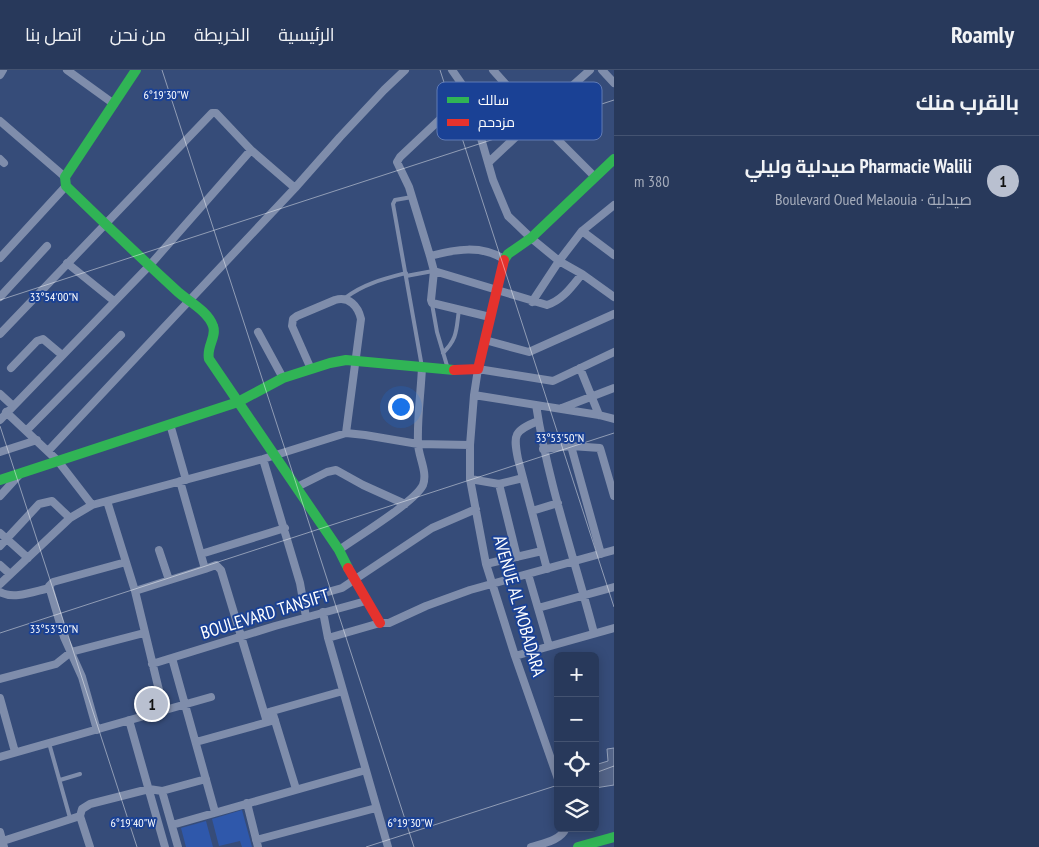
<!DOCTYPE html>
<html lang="ar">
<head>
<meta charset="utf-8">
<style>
	body { margin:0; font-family:"PT Sans Narrow",Cairo,sans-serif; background:#304061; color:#f1f3f6; direction:rtl }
	.controls { position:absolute; right:15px; bottom:15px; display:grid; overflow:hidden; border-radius:8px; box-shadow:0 2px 12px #0003 }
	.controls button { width:45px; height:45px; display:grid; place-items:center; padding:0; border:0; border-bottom:1px solid #445371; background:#28395b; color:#f1f3f6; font:25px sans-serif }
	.you { position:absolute; left:400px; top:336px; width:18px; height:18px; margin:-12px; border:4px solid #fff; border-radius:50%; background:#1a73e8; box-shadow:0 0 0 8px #1a73e833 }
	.badge { display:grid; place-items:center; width:32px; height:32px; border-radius:50%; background:#b9c0d0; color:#111; font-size:16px; font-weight:700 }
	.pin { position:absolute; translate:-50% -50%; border:2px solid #fff; box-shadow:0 1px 5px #0006 }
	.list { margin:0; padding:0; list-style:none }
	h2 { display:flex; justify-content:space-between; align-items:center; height:65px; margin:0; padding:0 20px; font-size:21px }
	h2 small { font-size:16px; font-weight:400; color:#a5acbb }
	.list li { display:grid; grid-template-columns:32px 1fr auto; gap:15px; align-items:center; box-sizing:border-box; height:90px; padding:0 20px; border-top:1px solid #445371 }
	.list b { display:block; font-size:19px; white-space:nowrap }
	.list p { margin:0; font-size:16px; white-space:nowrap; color:#a5acbb }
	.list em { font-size:16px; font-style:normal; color:#a5acbb }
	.icon { flex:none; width:28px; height:28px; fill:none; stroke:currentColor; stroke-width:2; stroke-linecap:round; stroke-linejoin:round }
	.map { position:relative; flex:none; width:614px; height:777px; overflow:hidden; direction:ltr }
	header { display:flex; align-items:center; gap:30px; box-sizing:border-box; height:70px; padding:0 25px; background:#28395b; border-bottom:1px solid #445371 }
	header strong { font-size:24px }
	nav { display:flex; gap:28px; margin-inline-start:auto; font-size:18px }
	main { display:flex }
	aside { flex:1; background:#28395b }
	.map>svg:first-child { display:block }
	.green { fill:#2f58ab }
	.building { fill:#536488; stroke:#94a0b9 }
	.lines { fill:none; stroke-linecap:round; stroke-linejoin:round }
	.lane { stroke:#7f8dab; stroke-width:4 }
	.street { stroke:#7f8dab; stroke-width:8 }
	.fast { stroke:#30b455; stroke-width:10 }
	.jam { stroke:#e5322d; stroke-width:10 }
	.ticks { fill:none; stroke:#fff; stroke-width:1; stroke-opacity:0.45 }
	.labels { text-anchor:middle; stroke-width:4; stroke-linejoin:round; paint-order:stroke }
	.street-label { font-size:18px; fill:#fff; stroke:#1a4195 }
	.key { fill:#1a4195; stroke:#5f7ab5; stroke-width:1 }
	.key-label { font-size:14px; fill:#fff }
	.ticks-label { font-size:12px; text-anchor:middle; fill:#fff; stroke:#1a4195; stroke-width:4; stroke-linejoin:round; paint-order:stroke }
</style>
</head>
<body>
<header>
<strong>Roamly</strong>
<nav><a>الرئيسية</a><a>الخريطة</a><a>من نحن</a><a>اتصل بنا</a></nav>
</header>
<main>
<aside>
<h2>بالقرب منك<small></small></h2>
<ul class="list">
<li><span class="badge">1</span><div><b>Pharmacie Walili صيدلية وليلي</b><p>صيدلية · Boulevard Oued Melaouia</p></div><em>380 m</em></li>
</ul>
</aside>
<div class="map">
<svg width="614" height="777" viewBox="0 0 614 777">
	<rect width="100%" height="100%" fill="#364c79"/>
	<path class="green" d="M242,740L252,777H242L240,771L219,776L212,749Z
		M206,751L213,777H186L181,758Z"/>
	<path class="building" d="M614,678V715L595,718V695L608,691L607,679Z"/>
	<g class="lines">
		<path class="lane" d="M412,127L395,130L393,134L422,297
			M406,206L433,201
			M345,228C363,214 383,209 406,203
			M432,234L437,262L448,299
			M443,283C458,268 456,260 459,240
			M49,673L70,748
			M60,710L80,704"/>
		<path class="street" d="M67,0L114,34
			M452,0L468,23L493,110L508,146L531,168L559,191L582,204L614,227
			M493,0L536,48L595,107
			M602,0L614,13
			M0,5L3,0
			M468,23L400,87L397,92L409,117L430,186L434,201L431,230L432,233L490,247
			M0,51L65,107
			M0,89L4,93
			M489,92L536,48L590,0
			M582,161L614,185
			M430,186C456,179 481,175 504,189
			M0,188L66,116
			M67,193L114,231
			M434,201L547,235C563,230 572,216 582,204
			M0,227L47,176
			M532,232L559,191L582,161L614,135
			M258,262L283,308
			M0,264L212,43H216L251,80L295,118
			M485,270L529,282L614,244
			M11,298L37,271L43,269L62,285
			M580,298L599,345
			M311,299L292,256L293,249L297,246L335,230C349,226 358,236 361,249L346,363
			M0,324L13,336
			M474,325L599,345L614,349
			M536,335C548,413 574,487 594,563
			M562,338L614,318
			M6,342L58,391L92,435
			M0,350L150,195L251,80
			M538,351C514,361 513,364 518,389L547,499
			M170,354L186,410
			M26,361L121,265
			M571,376L601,484
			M543,379L571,376L600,378L614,426
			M48,381L295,118L340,67L384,20L405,0
			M0,382L37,370
			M263,389L300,513L306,547
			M470,409L499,414L523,408
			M499,414L517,487
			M297,417L327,402L336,400L363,415L405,434
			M0,426L20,404
			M107,431L135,521L164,641
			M532,441L558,433
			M0,463L28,488
			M0,476L39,434L52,431L70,448
			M159,480L169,510
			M339,480C357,467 415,432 423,415C428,402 418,386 418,373C417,348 421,322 422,297
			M201,484L285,458
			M507,490L512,508
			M486,494L542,481
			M0,495L10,504
			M205,499L216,495L221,500L267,652
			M528,504L549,576
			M0,514L70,448L92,435L263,389L346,363L365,365L418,374L470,375
			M135,521L205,499L180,411
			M0,522C14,530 35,521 50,518
			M303,529L342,518L432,458L476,439
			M538,538L614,517
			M323,542L328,568L388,777
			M328,568L380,553H389L426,536L470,520L614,480
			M515,586L614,558
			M172,588L215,742
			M152,594L275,556L366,531
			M0,609L56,594L71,582L144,563
			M0,628L15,682
			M272,641L296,719
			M269,642L343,621
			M129,650L165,777
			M97,660L82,607L64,567L49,516L53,512L126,492
			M196,672L275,650
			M0,687L211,627
			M558,709L515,586L486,494L470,409V375L474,325L478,299L553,311L614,282
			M162,721L178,777
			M247,733L258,777
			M80,746L82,739L90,734L149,719L162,721L206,709
			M80,746L90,777
			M172,755L366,700
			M0,762L4,777
			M256,770L376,738
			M0,772L80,746
			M531,777C544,773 560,771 566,758"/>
		<path class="fast" d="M136,0L65,107L66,116C103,152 140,187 178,222C188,231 208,241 213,256C217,267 206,277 209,289L339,480L348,498
			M504,190L508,184L531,168L614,89
			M0,410L238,332L283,308L330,293L346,290L454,300
			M578,777L614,767"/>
		<path class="jam" d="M454,300L478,299L504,190
			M348,498L380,553"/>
	</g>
	<path class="ticks" d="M162,0L414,777M440,0L614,537M0,230L614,30M0,356L137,777M0,563L614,363M595,703L614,696M366,777L558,715"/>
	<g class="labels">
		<g class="street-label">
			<text transform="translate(519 536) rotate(74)" y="6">AVENUE AL MOBADARA</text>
			<text transform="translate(265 544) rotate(-17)" y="6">BOULEVARD TANSIFT</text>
		</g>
	</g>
	<rect x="437" y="12" width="165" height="58" rx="8" class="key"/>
	<rect x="447" y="27" width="22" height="6" fill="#30b455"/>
	<rect x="447" y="49" width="22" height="7" fill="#e5322d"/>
	<g class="key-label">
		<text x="478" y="35">سالك</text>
		<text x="478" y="57">مزدحم</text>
	</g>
	<g class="ticks-label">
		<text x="166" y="29">6°19'30"W</text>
		<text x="54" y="231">33°54'00"N</text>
		<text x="560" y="372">33°53'50"N</text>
		<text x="54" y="563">33°53'50"N</text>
		<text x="133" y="757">6°19'40"W</text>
		<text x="410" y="757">6°19'30"W</text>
	</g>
</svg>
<div class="controls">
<button>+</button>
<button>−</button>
<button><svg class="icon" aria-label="locate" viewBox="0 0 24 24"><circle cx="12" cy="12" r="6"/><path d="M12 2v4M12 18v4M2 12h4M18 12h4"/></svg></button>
<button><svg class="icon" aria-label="layers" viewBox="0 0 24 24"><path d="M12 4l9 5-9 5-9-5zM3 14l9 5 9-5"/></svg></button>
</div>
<div class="you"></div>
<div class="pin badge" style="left:152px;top:634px">1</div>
</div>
</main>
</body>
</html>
